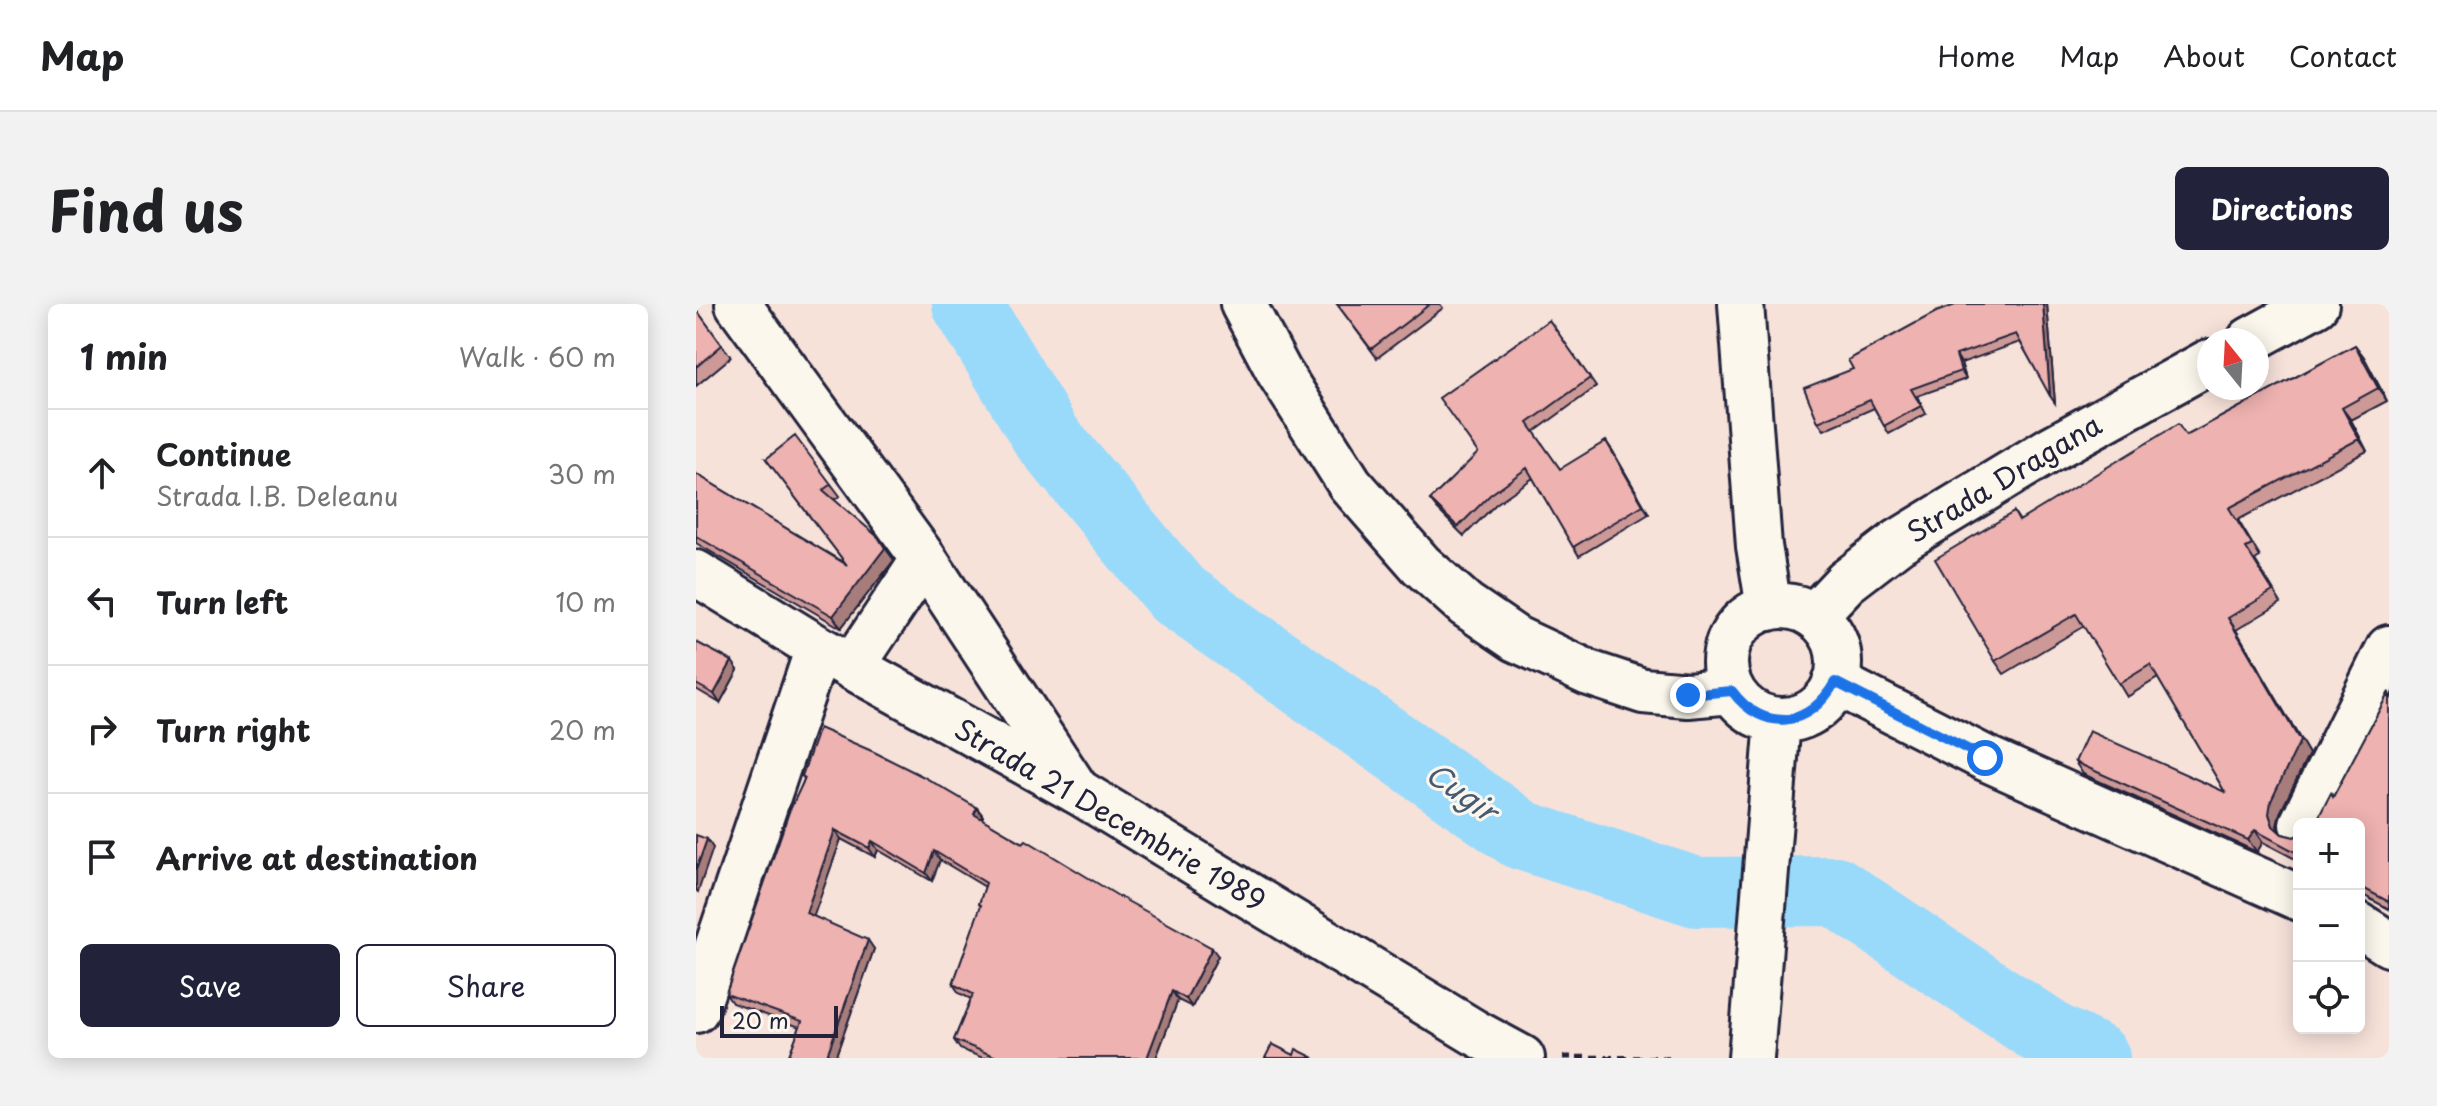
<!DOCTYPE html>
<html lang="en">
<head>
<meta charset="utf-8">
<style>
	body { margin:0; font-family:"Playpen Sans",sans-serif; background:#f2f2f2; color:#202124 }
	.controls { position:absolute; right:24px; bottom:24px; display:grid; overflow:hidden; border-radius:12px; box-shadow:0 4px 20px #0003 }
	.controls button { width:72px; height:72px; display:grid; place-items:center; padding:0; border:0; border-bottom:2px solid #e0e0e0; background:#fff; color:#202124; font:40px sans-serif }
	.compass { position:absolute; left:1501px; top:24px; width:72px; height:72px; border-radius:50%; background:#fff; box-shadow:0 4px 20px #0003; rotate:342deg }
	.scale { position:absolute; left:24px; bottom:20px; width:118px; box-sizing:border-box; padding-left:8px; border:4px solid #22223b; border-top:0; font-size:22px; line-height:28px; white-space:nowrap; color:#22223b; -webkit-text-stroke:6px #fbf7ec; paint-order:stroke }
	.stop { position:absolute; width:24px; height:24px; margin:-18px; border:6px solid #1a73e8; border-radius:50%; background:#fff }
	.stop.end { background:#1a73e8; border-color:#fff; box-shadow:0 2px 8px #0008 }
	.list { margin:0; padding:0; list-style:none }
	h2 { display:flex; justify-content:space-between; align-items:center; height:104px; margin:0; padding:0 32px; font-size:34px }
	h2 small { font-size:26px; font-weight:400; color:#757577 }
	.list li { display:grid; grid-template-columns:52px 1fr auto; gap:24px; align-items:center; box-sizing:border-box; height:128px; padding:0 32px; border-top:2px solid #e0e0e0 }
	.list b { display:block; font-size:30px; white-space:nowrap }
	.list p { margin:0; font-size:26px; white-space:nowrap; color:#757577 }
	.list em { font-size:26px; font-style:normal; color:#757577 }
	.actions { display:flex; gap:16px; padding:24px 32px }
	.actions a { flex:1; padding:18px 0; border:2px solid #22223b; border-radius:12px; text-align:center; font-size:28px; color:#22223b }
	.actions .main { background:#22223b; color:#fff }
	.icon { flex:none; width:44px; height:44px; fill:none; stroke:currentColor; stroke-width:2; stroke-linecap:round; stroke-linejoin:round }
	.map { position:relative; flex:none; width:1693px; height:754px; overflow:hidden; border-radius:12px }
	header { display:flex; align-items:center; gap:48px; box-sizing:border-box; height:112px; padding:0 40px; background:#fff; border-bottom:2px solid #e0e0e0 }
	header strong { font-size:38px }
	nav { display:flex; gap:44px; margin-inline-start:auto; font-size:28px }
	.intro { display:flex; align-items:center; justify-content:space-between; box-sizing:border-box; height:192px; padding:0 48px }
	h1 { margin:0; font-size:56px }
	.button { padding:20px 36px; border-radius:12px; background:#22223b; color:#fff; font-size:28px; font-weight:700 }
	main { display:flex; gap:48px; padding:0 48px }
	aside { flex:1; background:#fff; border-radius:12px; box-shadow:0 4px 20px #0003 }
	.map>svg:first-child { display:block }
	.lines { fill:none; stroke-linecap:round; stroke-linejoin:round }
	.river { stroke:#99dafb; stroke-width:70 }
	.minor-casing { stroke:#22223b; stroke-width:50 }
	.secondary-casing { stroke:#22223b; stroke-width:50 }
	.path { stroke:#22223b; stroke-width:5; stroke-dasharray:8 6; stroke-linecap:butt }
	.minor { stroke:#fbf7ec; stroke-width:44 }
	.secondary { stroke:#fbf7ec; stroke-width:44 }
	.wall { fill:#cd9997; stroke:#22223b; stroke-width:2 }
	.shaded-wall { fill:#a77d7b; stroke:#22223b; stroke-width:2 }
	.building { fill:#eeb2b0; stroke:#22223b; stroke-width:2 }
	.route { stroke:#1a73e8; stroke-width:10 }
	.labels { text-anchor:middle; stroke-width:6; stroke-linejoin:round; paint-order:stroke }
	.street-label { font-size:28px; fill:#22223b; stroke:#fbf7ec }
	.water-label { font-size:30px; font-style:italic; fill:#465975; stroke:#fbf7ec }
</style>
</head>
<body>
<header>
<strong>Map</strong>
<nav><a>Home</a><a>Map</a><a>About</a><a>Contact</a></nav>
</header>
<div class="intro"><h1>Find us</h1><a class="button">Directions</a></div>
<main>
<aside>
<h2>1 min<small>Walk · 60 m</small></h2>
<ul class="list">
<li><svg class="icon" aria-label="ahead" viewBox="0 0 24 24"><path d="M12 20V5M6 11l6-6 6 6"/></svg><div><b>Continue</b><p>Strada I.B. Deleanu</p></div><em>30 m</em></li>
<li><svg class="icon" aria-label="left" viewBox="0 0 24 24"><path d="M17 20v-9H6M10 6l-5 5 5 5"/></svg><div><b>Turn left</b></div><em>10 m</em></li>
<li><svg class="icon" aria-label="right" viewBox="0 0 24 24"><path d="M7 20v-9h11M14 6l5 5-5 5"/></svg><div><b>Turn right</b></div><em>20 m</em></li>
<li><svg class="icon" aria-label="arrive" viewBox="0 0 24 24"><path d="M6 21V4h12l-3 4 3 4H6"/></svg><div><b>Arrive at destination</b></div></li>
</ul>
<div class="actions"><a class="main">Save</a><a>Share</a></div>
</aside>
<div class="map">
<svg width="1693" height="754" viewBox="0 0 1693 754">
	<rect width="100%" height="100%" fill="#f7e2da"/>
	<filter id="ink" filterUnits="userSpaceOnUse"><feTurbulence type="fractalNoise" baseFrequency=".0125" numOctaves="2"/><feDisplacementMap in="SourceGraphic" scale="16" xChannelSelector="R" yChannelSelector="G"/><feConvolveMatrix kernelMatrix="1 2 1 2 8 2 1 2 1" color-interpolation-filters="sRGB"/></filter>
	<g filter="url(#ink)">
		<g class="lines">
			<path class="river" d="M271,0L350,132L481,290L825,531L1000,588L1139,587L1358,734L1399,754"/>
			<g class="minor-casing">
				<path id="minor" d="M42,0L228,255L381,487
					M547,0L583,68L654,180L725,261L770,301L820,335L893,369L947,387L992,391L1036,387
					M1045,0L1063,242L1073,304
					M1554,36L1620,0
					M1029 359a57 57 0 1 1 114 0a57 57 0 1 1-114 0Z
					M1118,312L1150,278L1202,238L1355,145L1513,58
					M156,363L228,255
					M1139,378L1289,454L1603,594
					M1606,520L1693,344
					M1663,621L1693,640
					M0,706L122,344
					M1055,754L1082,416"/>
			</g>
			<g class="secondary-casing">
				<path id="secondary" d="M0,269L122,344L381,487L778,728L826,754"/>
			</g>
			<path class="path" d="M867,753L974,754"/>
			<use href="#minor" class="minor"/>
			<use href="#secondary" class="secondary"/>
		</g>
		<path class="wall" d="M641,0H744L747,4L681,54Z
			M1262,0H1351L1359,99L1324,38L1265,59L1270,75L1221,92L1230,110L1193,130L1178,104L1128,126L1122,118L1157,65Z
			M0,5L35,53L0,82Z
			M853,16L900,83L838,128L864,165L916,146L953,210L883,252L837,174L800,200L768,232L741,205L734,196L781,150Z
			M1659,41L1668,53L1691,97L1655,116L1671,147L1542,216L1564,253L1559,256L1585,299L1540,326L1613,450L1584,509L1581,522L1583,527L1586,530L1598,533L1603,531V557L1567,538L1561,548L1387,470L1379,458L1529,488L1462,374L1431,393L1388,322L1308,370L1299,357L1318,208L1324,217L1490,132Z
			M70,155L135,180L144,192L138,196L198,256L145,324L0,239V170L150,260Z
			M0,338L42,366L24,399L0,385Z
			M1693,388V605L1663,589V520L1637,493Z
			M106,472L281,504L287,512L286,515L522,652L496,703L482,696L460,754H287L264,745L258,736L275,695L263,689L257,680L285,602L283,600L289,583L244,556L236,577L182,546L179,553L145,535L117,612L178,645L139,754H92L104,723L36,699L30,690L108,475Z"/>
		<path class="shaded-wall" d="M1347,0H1351L1359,99L1354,92Z
			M1659,41L1668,53L1691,97L1682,84Z
			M1260,51L1265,59L1270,75L1265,67Z
			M1646,104L1655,116L1671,147L1663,135Z
			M910,137L916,146L953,210L947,201Z
			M189,244L198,256L145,324L137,312Z
			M1532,314L1540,326L1613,450L1584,509L1581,522L1586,534L1577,522L1573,510Z
			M36,357L42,366L24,399L18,390Z
			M281,504L287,512L284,519L278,510Z
			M139,526L145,535L116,617L110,609Z
			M1559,526L1567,538L1561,548L1552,536Z
			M11,535L17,544L2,588L0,586V566Z
			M176,537L182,546L179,553L173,544Z
			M238,547L244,556L236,577L230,569Z
			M172,636L178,645L139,754H130Z
			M516,644L522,652L496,703L490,695Z
			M476,687L482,696L460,754H451Z"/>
		<path class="building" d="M641,0H734L675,45Z
			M1262,0H1347L1354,92L1320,30L1260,51L1265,67L1215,85L1225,102L1188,122L1174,96L1122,118L1108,84L1157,65L1152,56L1240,8Z
			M0,5L26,41L0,63Z
			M853,16L894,74L832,119L864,165L910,137L947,201L877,243L831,164L794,191L762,223L734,196L782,149L743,94Z
			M1659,41L1682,84L1646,104L1663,135L1533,204L1556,241L1550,244L1577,287L1532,314L1604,437L1575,497L1573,510L1577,522L1586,530L1598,533L1603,531V550L1559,526L1552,536L1379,458L1393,427L1529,488L1454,361L1423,380L1380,310L1299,357L1239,255L1318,208L1323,217L1482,120L1490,132Z
			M99,132L135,180L127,186L182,233L189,244L137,312L0,232V170L151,261L70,155Z
			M0,338L36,357L18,390L0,380Z
			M1693,388V598L1663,582V520H1619L1635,489L1637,493Z
			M123,424L178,448L228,473L281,504L278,510L327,539L330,536L424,593L516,644L490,695L476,687L451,754H303L258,736L277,690L257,680L285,601L283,600L290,579L238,547L230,569L176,537L173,544L139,526L110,609L172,636L130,754H92L106,717L30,690L93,508L109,474L106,472Z
			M0,531L11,535L0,566Z
			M576,740L598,751L600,745L618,754H569Z"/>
	</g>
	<g class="lines" filter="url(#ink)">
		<path class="route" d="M992,391L1036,387C1068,430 1114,423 1139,378L1289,454"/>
	</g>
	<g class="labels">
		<g class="street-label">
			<text transform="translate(1308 175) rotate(-31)" y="10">Strada Dragana</text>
			<text transform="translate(414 511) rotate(30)" y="10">Strada 21 Decembrie 1989</text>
		</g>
		<g class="water-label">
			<text transform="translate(765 489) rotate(35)" y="10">Cugir</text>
		</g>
	</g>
</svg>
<div class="controls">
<button>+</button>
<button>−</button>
<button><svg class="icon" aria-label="locate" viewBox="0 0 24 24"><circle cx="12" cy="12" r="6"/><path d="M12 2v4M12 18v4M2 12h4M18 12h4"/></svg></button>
</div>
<svg class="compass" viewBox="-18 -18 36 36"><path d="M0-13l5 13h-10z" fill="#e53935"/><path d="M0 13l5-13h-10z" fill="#757577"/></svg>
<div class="scale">20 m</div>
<div class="stop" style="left:1289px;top:454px"></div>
<div class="stop end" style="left:992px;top:391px"></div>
</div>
</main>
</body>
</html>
